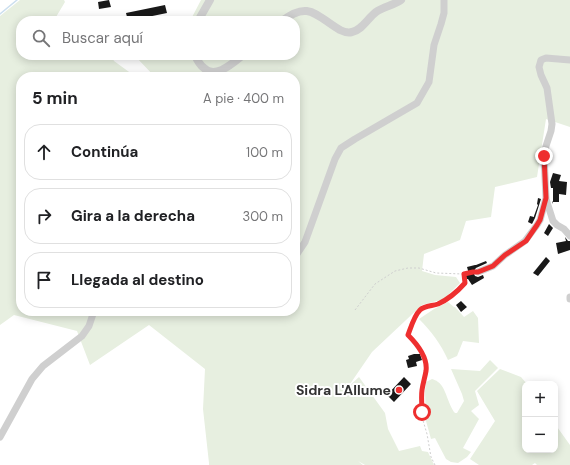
<!DOCTYPE html>
<html lang="es">
<head>
<meta charset="utf-8">
<style>
	body { margin:0; font-family:"DM Sans",sans-serif; background:#f2f2f2; color:#202124 }
	.controls { position:absolute; right:12px; bottom:12px; display:grid; overflow:hidden; border-radius:8px; box-shadow:0 2px 10px #0003 }
	.controls button { width:36px; height:36px; display:grid; place-items:center; padding:0; border:0; border-bottom:1px solid #e0e0e0; background:#fff; color:#202124; font:20px sans-serif }
	.stop { position:absolute; width:12px; height:12px; margin:-9px; border:3px solid #ee2f2f; border-radius:50%; background:#fff }
	.stop.end { background:#ee2f2f; border-color:#fff; box-shadow:0 1px 4px #0008 }
	.list { margin:0; padding:0; list-style:none }
	h2 { display:flex; justify-content:space-between; align-items:center; height:52px; margin:0; padding:0 16px; font-size:17px }
	h2 small { font-size:13px; font-weight:400; color:#757577 }
	.list li { display:grid; grid-template-columns:26px 1fr auto; gap:12px; align-items:center; box-sizing:border-box; height:56px; margin:0 8px 8px; padding:0 8px; border:1px solid #e0e0e0; border-radius:16px }
	.list b { display:block; font-size:15px; white-space:nowrap }
	.list em { font-size:13px; font-style:normal; color:#757577 }
	.icon { flex:none; width:22px; height:22px; fill:none; stroke:currentColor; stroke-width:2; stroke-linecap:round; stroke-linejoin:round }
	.map { position:relative; flex:none; width:570px; height:465px; overflow:hidden }
	.search { position:absolute; background:#fff; box-shadow:0 2px 10px #0003; left:16px; top:16px; width:284px; height:44px; display:flex; align-items:center; gap:10px; box-sizing:border-box; padding:0 14px; border-radius:16px; color:#757577; font-size:15px }
	.panel { position:absolute; background:#fff; box-shadow:0 2px 10px #0003; left:16px; top:72px; width:284px; height:244px; border-radius:16px }
	.map>svg:first-child { display:block }
	.green { fill:#e7efe0 }
	.lines { fill:none; stroke-linecap:round; stroke-linejoin:round }
	.stream { stroke:#ccdfef; stroke-width:1.5 }
	.building { fill:#191919 }
	.path { stroke:#cfcfcf; stroke-width:1; stroke-dasharray:2 2; stroke-linecap:butt }
	.minor { stroke:#cfcfcf; stroke-width:7 }
	.tertiary { stroke:#cfcfcf; stroke-width:8 }
	.route { stroke:#ee2f2f; stroke-width:5 }
	.poi-dot { fill:#ee2f2f; stroke:#fff; stroke-width:1.5 }
	.labels { text-anchor:middle; stroke-width:4; stroke-linejoin:round; paint-order:stroke }
	.poi-label { font-size:14px; font-weight:bold; fill:#323232; stroke:#fff; text-anchor:end }
</style>
</head>
<body>
<div class="map">
<svg width="570" height="465" viewBox="0 0 570 465">
	<rect width="100%" height="100%" fill="#fff"/>
	<path class="green" d="M20,0H64L65,2L56,17L61,21H21V55H111L114,61L136,77H21V311H295V77H155L135,56L295,55V21H190L201,0H570V127L546,119L537,177L495,187L491,217L466,221L460,240L424,254L422,271L435,275L456,277L460,283L444,299L422,305L372,352L348,387L359,377L385,413L388,429L399,451L420,446L422,451L428,452L434,465H365L358,461L363,465H209V463L203,409L205,369L149,325L90,365L77,331L14,315L0,325V16Z
		M448,302L454,307H455L464,317L473,311L478,318L479,343L463,341L457,356L448,360C441,344 431,331 419,319L434,309Z
		M490,360L498,368L475,391L479,405L471,411L479,419L463,448L471,452L467,457L458,463L451,462L446,459L435,438L431,439L426,421L425,391L426,382L432,379C434,380 436,380 438,382C446,387 448,405 455,413H457L464,401L462,394L451,369L480,371Z
		M500,369L521,377L527,384H525V450H555V424L570,445V465H537L535,463L532,465H479L470,459L495,421L477,391Z"/>
	<g class="lines">
		<path class="stream" d="M0,14L17,0"/>
	</g>
	<path class="building" d="M109,0L111,7L99,9L98,2Z
		M165,5L167,13L128,21L126,13Z
		M553,173L561,175L559,181L567,182L566,195L559,194V202H553V204L552,201L553,202V188H551L550,182Z
		M538,198L541,199L535,218L532,224L528,222L530,216L534,217V216L538,205L537,204Z
		M549,224L553,228L548,236L544,233Z
		M565,237L568,241H570V250L558,254L556,243L566,241Z
		M546,257L550,261L538,276L533,273Z
		M486,261L487,263L476,268L473,272L475,276L478,277L483,275L484,278L472,285L468,279H466L465,275L469,274L467,267L475,265H476Z
		M461,301L467,307L461,312L456,305Z
		M414,354H420L422,360L416,362L417,366L408,368L406,360L409,359L408,356Z
		M404,377L411,384L394,402L387,395Z"/>
	<g class="lines">
		<path class="path" d="M355,310L375,284L395,271L408,268H419L436,273L463,274L472,272
			M435,465L431,457L427,434L422,417V390L426,370V365L423,356L419,347L408,335C411,327 414,316 420,310C424,306 432,306 438,304C449,299 457,292 465,283L463,274"/>
		<path class="minor" d="M546,199L553,221L557,225L564,229L570,236
			M295,257L305,242L335,159L341,148L355,139L417,103L429,82L434,45L441,24L444,13V0
			M478,272L493,266L505,255L525,241L537,225L540,220L546,198L544,156L546,146L551,131L552,124L547,88L541,75L539,67L541,60L546,58L570,60
			M570,297V299
			M0,437L32,379L43,366L82,336L89,326L94,311"/>
		<path class="tertiary" d="M198,21L210,0
			M282,21C309,0 316,16 340,30C344,32 348,33 352,32C362,30 368,18 376,12C383,7 394,5 401,0
			M195,55C197,60 200,65 204,68C215,80 234,62 243,55"/>
	</g>
	<g class="lines">
		<path class="route" d="M422,412C422,405 421,397 422,390C423,383 425,377 426,371C428,357 417,344 408,335C411,327 414,316 420,310C424,306 432,306 438,304C449,299 457,292 465,283L464,274L473,272H478L493,266L505,255L526,241L537,225L540,220L546,198L544,156"/>
	</g>
	<circle class="poi-dot" cx="399" cy="390" r="4"/>
	<g class="labels">
		<g class="poi-label">
			<text x="391" y="395">Sidra L'Allume</text>
		</g>
	</g>
</svg>
<div class="controls">
<button>+</button>
<button>−</button>
</div>
<div class="stop" style="left:422px;top:412px"></div>
<div class="stop end" style="left:544px;top:156px"></div>
<div class="search"><svg class="icon" aria-label="search" viewBox="0 0 24 24"><circle cx="10" cy="10" r="6"/><path d="M15 15l6 6"/></svg>Buscar aquí</div>
<section class="panel">
<h2>5 min<small>A pie · 400 m</small></h2>
<ul class="list">
<li><svg class="icon" aria-label="ahead" viewBox="0 0 24 24"><path d="M12 20V5M6 11l6-6 6 6"/></svg><div><b>Continúa</b></div><em>100 m</em></li>
<li><svg class="icon" aria-label="right" viewBox="0 0 24 24"><path d="M7 20v-9h11M14 6l5 5-5 5"/></svg><div><b>Gira a la derecha</b></div><em>300 m</em></li>
<li><svg class="icon" aria-label="arrive" viewBox="0 0 24 24"><path d="M6 21V4h12l-3 4 3 4H6"/></svg><div><b>Llegada al destino</b></div></li>
</ul>
</section>
</div>
</body>
</html>
